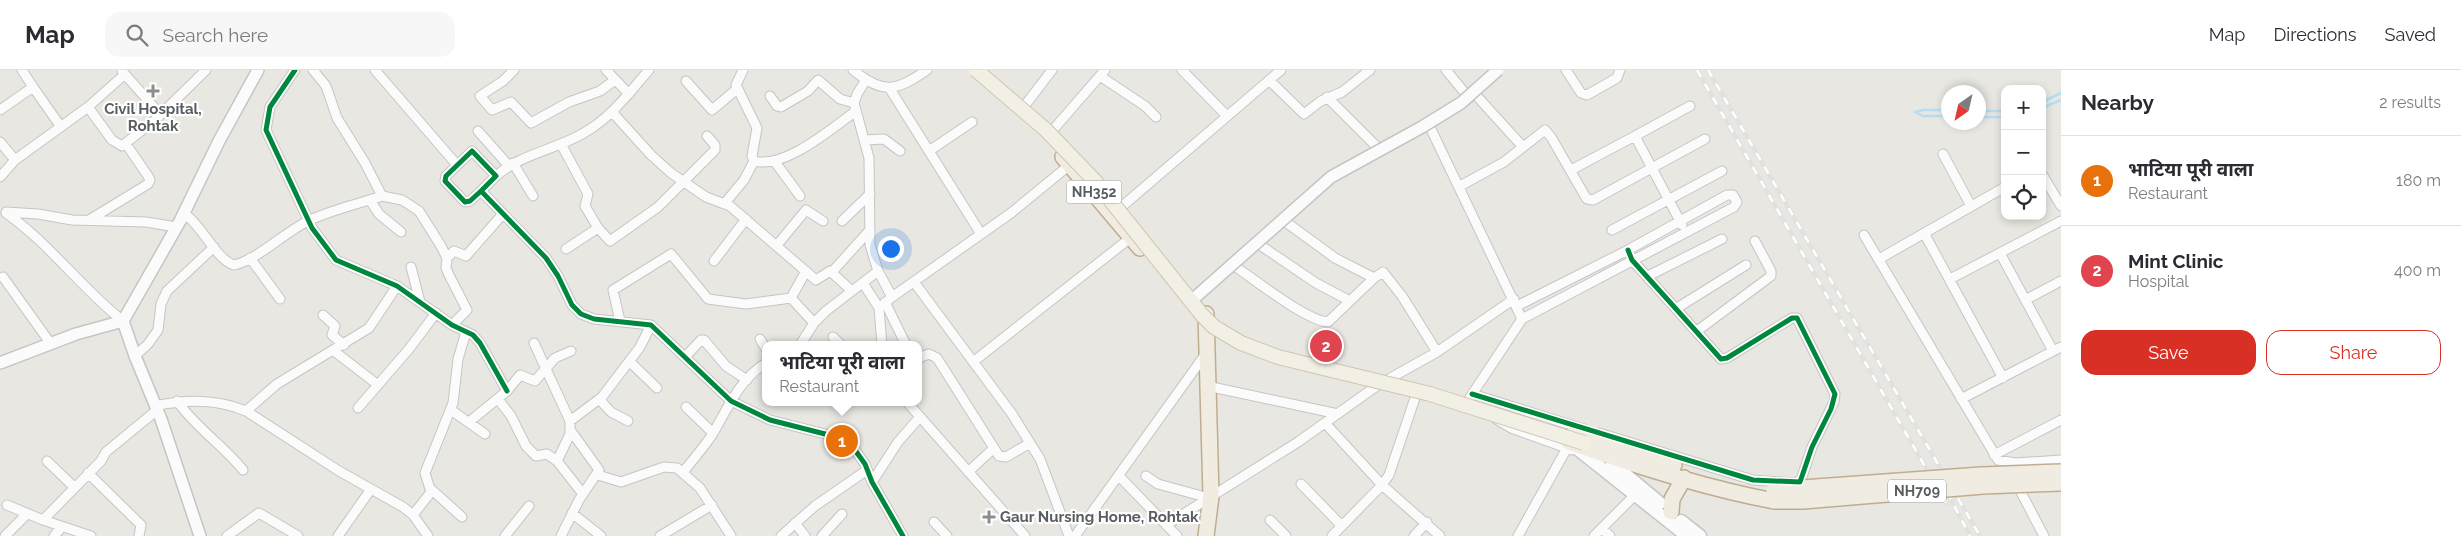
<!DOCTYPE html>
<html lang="en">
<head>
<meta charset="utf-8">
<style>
	body { margin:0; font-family:Raleway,"Noto Sans Devanagari",sans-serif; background:#f7f7f7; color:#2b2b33 }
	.controls { position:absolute; right:15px; top:15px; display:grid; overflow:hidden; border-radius:10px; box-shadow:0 2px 8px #0003 }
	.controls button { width:45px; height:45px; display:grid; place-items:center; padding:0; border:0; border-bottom:1px solid #e1e1e2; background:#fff; color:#2b2b33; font:25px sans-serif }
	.compass { position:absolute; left:1941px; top:15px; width:45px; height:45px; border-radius:50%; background:#fff; box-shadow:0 2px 8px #0003; rotate:214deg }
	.you { position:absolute; left:890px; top:178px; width:18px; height:18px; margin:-12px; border:4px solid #fff; border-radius:50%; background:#1a73e8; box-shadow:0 0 0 8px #1a73e833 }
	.badge { display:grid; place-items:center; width:32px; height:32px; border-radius:50%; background:#d93025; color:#fff; font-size:16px; font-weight:700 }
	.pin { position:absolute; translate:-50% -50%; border:2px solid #fff; box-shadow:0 1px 5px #0006 }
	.popup { position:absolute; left:762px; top:271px; width:160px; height:65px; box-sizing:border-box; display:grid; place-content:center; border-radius:10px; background:#fff; filter:drop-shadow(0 1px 4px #0005); font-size:16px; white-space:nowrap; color:#7c7c81 }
	.popup b { font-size:19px; color:#2b2b33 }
	.popup::after { content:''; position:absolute; left:50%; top:100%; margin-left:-10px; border:10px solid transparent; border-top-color:#fff }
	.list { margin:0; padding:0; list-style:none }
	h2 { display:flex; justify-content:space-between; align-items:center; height:65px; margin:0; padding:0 20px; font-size:21px }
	h2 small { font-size:16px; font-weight:400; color:#7c7c81 }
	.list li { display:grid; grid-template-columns:32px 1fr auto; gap:15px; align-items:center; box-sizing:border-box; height:90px; padding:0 20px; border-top:1px solid #e1e1e2 }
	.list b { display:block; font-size:19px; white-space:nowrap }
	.list p { margin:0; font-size:16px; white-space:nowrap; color:#7c7c81 }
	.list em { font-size:16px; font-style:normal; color:#7c7c81 }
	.actions { display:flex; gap:10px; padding:15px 20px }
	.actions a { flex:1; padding:11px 0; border:1px solid #d93025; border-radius:15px; text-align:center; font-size:18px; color:#d93025 }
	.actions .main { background:#d93025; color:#fff }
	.icon { flex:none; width:28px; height:28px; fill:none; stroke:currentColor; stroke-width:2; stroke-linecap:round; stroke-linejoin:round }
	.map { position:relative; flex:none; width:2061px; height:466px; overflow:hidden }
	header { display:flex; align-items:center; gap:30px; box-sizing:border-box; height:70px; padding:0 25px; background:#fff; border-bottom:1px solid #e1e1e2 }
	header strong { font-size:24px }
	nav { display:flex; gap:28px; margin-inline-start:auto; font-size:18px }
	.search { width:350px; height:45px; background:#f7f7f7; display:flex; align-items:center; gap:12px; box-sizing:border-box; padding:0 18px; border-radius:15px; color:#7c7c81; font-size:19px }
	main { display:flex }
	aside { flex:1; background:#fff }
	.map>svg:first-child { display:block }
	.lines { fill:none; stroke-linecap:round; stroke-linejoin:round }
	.stream { stroke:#b3dff6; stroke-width:2.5 }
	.minor-casing { stroke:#c5c5c5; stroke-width:11 }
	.tertiary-casing { stroke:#c5c5c5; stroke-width:14 }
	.secondary-casing { stroke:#c6c6c6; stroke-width:15 }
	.trunk-casing { stroke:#c0ad90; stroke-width:18 }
	.minor { stroke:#fcfbfb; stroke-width:9 }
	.tertiary { stroke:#fcfbfb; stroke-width:11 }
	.secondary { stroke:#fcfbfb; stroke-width:12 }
	.trunk { stroke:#f0ece2; stroke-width:15 }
	.rail-casing { stroke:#e1e1e0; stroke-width:4.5 }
	.rail { stroke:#fff; stroke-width:2.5; stroke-dasharray:8; stroke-linecap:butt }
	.tertiary-bridge-casing { stroke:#c5c5c5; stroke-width:14; stroke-linecap:butt }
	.primary-bridge-casing { stroke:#d2c5ae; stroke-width:16; stroke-linecap:butt }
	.trunk-bridge-casing { stroke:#c0ad90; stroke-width:18; stroke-linecap:butt }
	.tertiary-bridge { stroke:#fcfbfb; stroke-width:11 }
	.primary-bridge { stroke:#f2efe5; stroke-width:14 }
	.trunk-bridge { stroke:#f0ece2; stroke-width:15 }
	.cycleway-casing { stroke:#fff; stroke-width:8 }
	.cycleway { stroke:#00873e; stroke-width:5 }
	.poi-dot { fill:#8b8d8e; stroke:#fff; stroke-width:2 }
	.labels { text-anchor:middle; stroke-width:4.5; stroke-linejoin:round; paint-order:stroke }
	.shield { fill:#fff; stroke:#8a8e90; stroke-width:1 }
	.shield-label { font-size:14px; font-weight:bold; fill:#585d61 }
	.poi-label { font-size:15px; font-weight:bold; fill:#585d61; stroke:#fff }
</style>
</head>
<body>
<header>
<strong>Map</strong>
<div class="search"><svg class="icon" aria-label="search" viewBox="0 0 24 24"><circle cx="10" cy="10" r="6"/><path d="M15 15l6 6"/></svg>Search here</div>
<nav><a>Map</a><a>Directions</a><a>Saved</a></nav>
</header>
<main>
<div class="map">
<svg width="2061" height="466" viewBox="0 0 2061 466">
	<rect width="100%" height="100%" fill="#e9e7e2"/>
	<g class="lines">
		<path class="stream" d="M2042,32L2061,23
			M2042,38L2061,30
			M1978,41H2005
			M1915,42L1923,46H1948
			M1916,42L1923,40H1948
			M1978,47H2005"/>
		<g class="minor-casing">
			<path id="minor" d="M295,0L270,37L266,60L312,158L336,190L397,216L452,255L473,265L480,273L507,321
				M313,0L326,16L337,48L365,93L382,126L402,130L419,141L441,176L447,188L446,198L449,205L467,240L452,255
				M375,0L457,95
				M514,0L503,11L480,26L492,40L511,32L531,53L569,32L600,21L615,10
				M606,0L629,24
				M853,0C884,25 896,21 927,0
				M1182,0L1227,46
				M1446,0L1469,28
				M1566,0L1581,23L1587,25L1617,8L1620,0
				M122,1L160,44
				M1100,6L1145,36L1156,47
				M866,10L857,24L854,33L869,88L870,175L878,201L892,227L879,238L882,275
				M1269,10L1304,44L1321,31L1342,22L1370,0
				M686,11L712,40L737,19
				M33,17L61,57
				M890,19L981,164
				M1474,23L1523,77
				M770,26L777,36L781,37L808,21L818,10L840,29L854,33
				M1327,27L1381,81
				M88,37L112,70L122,76L155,50L206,0
				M1023,38L1052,0
				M0,40L33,17L22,0
				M613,43L651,85L671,103L706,127L730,136L816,210L830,201L852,221
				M1429,55L1522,249L1469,329
				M478,61L509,96
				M1052,61L1105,0
				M1635,66L1690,36
				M865,70L884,69L900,81
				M0,72L15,90
				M561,74L588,124L585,136L598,158L610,171L658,137L715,80V75L707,66
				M929,81L972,52
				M1943,84L1971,136
				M754,91C785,99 831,59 856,41
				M775,92L800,126
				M513,93L533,126
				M1571,100L1635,66L1682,155
				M2042,104L2061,136
				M496,106C521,84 554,80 582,64C611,48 628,24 649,0
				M0,107L15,90L88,37L124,5
				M1460,116L1504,92L1545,60L1551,67L1585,126L1587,129L1593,130L1705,69
				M481,121L470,131L465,132L445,111L446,106L472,81L496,106L481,121L546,188L558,206L572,235L581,244L594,249L651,255L731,331L770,350L833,366L855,380L865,394L872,412L903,466
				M370,130L379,144L401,162
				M725,133L744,110L754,91L752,86L757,58L736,15L743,0
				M1119,139L1281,0
				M6,142L38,144L72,150L146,152L176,157
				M6,143C50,174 81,218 123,251
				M183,143C202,154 215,189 234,195C257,190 285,162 308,151C331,140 358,134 382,126
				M89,150L148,114L150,110L148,106L126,74
				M1283,150L1335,188L1374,208
				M842,151L870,124
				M1612,160L1722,101
				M1924,163L2003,308
				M1864,165L1998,390L2015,393L2061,390
				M1257,173L1316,213L1350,231
				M777,175L806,140L823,151
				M566,179L598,158
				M2000,183L2053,281
				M250,188L280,229
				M447,188L454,181L466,186L502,145
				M1879,189L2005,117
				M714,191L746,149
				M1233,195C1254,209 1305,250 1328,252L1374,208L1383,202L1402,226L1437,282
				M411,197L420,232
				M832,202L869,161
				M1648,206L1722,169
				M3,207L51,274
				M1950,209L2061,151
				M914,212L1012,344L1040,389L1069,466
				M863,213L879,238
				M892,227L1011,143L1072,93
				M791,228L806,201
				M2025,230L2061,211
				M885,232L906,275
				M1517,236L1628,180L1727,125H1733L1737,132L1734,137L1522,249
				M1677,238L1746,195
				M323,245L335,256L332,265L344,275
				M620,251L613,220L671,184L708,229L746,234L791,228L814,253
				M1697,261L1771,206V201L1755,171
				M833,267L841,275
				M760,269L766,279
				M534,273L570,351
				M800,275L814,253L826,241L878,201
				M334,281L378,315
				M135,286L148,274L158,260L161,234L167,221L214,177
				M685,287L701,270H704L726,296L747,310
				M918,288L929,284L937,288L999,386L1006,387L1030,373
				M629,291L657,318
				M973,292L1134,165
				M1207,316L1338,344
				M1472,324L1584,359
				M498,329L511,346L526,376L536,386L547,384L557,391
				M599,329L611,342L628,351
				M1961,329L2061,277
				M177,331C196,358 223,375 243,400
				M907,332L1025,466
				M155,336C186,329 217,329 246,341L339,401L403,437L413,445L428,466
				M686,337L713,363
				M358,338L409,279L436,243
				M451,340L485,364
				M246,341L277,314L369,258L397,216
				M1496,349L1511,358L1572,380
				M469,352L507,321L520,305L535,311L555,288L571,281
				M1325,353L1382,415L1440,466
				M1599,363L1753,410L1795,413L1801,410L1812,377L1834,332L1835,324L1797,248H1792L1727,288L1721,289L1632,190L1628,180
				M1994,385L2061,350
				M47,391L74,417
				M683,402C693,390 703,378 712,365C727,340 739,309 766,293
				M968,402L994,378
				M88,403L141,455L139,466
				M598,405L621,412L664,397L677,398L700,418L731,466
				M1119,406L1177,466
				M1146,406L1158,414L1209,428
				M2015,411L2044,466
				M872,412L898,372L919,348
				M1301,414L1342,456
				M431,419L462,447
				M583,424L557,391L570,364V351L602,327L640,277L651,255
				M7,435L43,450L91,466
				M572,443L601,466
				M413,445L431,422L425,403L453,333L458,289L466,262
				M43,450L101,391L106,382L157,340
				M1270,450L1286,466
				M934,452L947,466
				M795,453L805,466
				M1166,455L1298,372L1378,315L1437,282L1514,229
				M1602,459L1610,466
				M5,466L27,444
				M54,466L62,457
				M227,466L259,443L298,466
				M338,466L371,419
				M505,466L529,436
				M561,466L579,430L599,400L571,361
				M660,466L712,435
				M781,466L815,436L867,400
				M822,466L842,444
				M1075,466L1207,282
				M1332,466L1382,415L1389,405L1416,325
				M1414,466L1427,452
				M1518,466L1567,378
				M1594,466L1633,427"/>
		</g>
		<g class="tertiary-casing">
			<path id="tertiary" d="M123,251L135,286L161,349L200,466
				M0,293L76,264L123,251L180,151L219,71L258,0"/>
		</g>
		<g class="secondary-casing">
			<path id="secondary" d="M1575,377L1687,466
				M1612,393L1660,433
				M1681,451L1700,466"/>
		</g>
		<g class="trunk-casing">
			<path id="trunk" d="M1063,87L1140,178
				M1206,244L1211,426L1206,466
				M1574,363L1674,395
				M1569,372C1636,396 1705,418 1774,431
				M1671,442L1672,429L1684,408"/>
		</g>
		<use href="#minor" class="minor"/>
		<use href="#tertiary" class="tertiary"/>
		<use href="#secondary" class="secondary"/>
		<use href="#trunk" class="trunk"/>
		<g class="rail-casing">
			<path id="rail" d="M1697,0L1946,433
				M1708,0L1980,466
				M1947,422L1970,466"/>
		</g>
		<use href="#rail" class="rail"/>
		<g class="tertiary-bridge-casing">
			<path id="tertiary-bridge" d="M1191,231L1331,107L1422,57L1461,33L1498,0"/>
		</g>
		<g class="primary-bridge-casing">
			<path id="primary-bridge" d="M976,0L1046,60L1095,111L1202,245L1214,257L1241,273L1278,287L1430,324L1584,373"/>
		</g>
		<g class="trunk-bridge-casing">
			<path id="trunk-bridge" d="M1774,420L1981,405L2061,402
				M1774,431H1803L1983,416L2061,413"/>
		</g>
		<use href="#tertiary-bridge" class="tertiary-bridge"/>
		<use href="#primary-bridge" class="primary-bridge"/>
		<use href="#trunk-bridge" class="trunk-bridge"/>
		<g class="cycleway-casing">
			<path id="cycleway" d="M295,0L270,37L266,60L312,158L336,190L397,216L452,255L473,265L480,273L507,321
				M481,121L470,131L465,132L445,111L446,106L472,81L496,106L481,121L546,188L558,206L572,235L581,244L594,249L651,255L731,331L770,350L833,366L855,380L865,394L872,412L903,466
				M1472,324L1753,410L1800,412L1812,377L1831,339L1835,324L1797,248H1792L1727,288L1721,289L1632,190L1628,180"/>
		</g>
		<use href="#cycleway" class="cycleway"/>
	</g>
	<g class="poi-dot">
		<path d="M150.5 13.5h5v5h5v5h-5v5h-5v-5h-5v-5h5z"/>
		<path d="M986.5 439.5h5v5h5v5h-5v5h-5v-5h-5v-5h5z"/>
	</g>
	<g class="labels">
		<g class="shield">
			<rect x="1066.5" y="110.5" width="55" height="23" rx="4"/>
			<rect x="1888" y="409.5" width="58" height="23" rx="4"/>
		</g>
		<g class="shield-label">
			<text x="1094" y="127">NH352</text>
			<text x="1917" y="426">NH709</text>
		</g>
		<g class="poi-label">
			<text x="153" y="44">Civil Hospital,<tspan x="153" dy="17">Rohtak</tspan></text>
			<text x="1000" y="452" text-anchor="start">Gaur Nursing Home, Rohtak</text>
		</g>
	</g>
</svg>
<div class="controls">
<button>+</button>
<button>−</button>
<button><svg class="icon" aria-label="locate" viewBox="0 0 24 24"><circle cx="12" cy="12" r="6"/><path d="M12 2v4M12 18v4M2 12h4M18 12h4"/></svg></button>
</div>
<svg class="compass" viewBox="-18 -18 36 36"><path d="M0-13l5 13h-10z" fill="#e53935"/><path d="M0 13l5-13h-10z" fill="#7c7c81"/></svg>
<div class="you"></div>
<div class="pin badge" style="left:842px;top:371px;background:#e8710a">1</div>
<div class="popup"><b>भाटिया पूरी वाला</b>Restaurant</div>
<div class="pin badge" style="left:1326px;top:276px;background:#e0444e">2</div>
</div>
<aside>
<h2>Nearby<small>2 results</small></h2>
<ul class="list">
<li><span class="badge" style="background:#e8710a">1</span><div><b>भाटिया पूरी वाला</b><p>Restaurant</p></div><em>180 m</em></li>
<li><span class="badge" style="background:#e0444e">2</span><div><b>Mint Clinic</b><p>Hospital</p></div><em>400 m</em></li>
</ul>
<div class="actions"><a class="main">Save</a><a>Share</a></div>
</aside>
</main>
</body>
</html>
